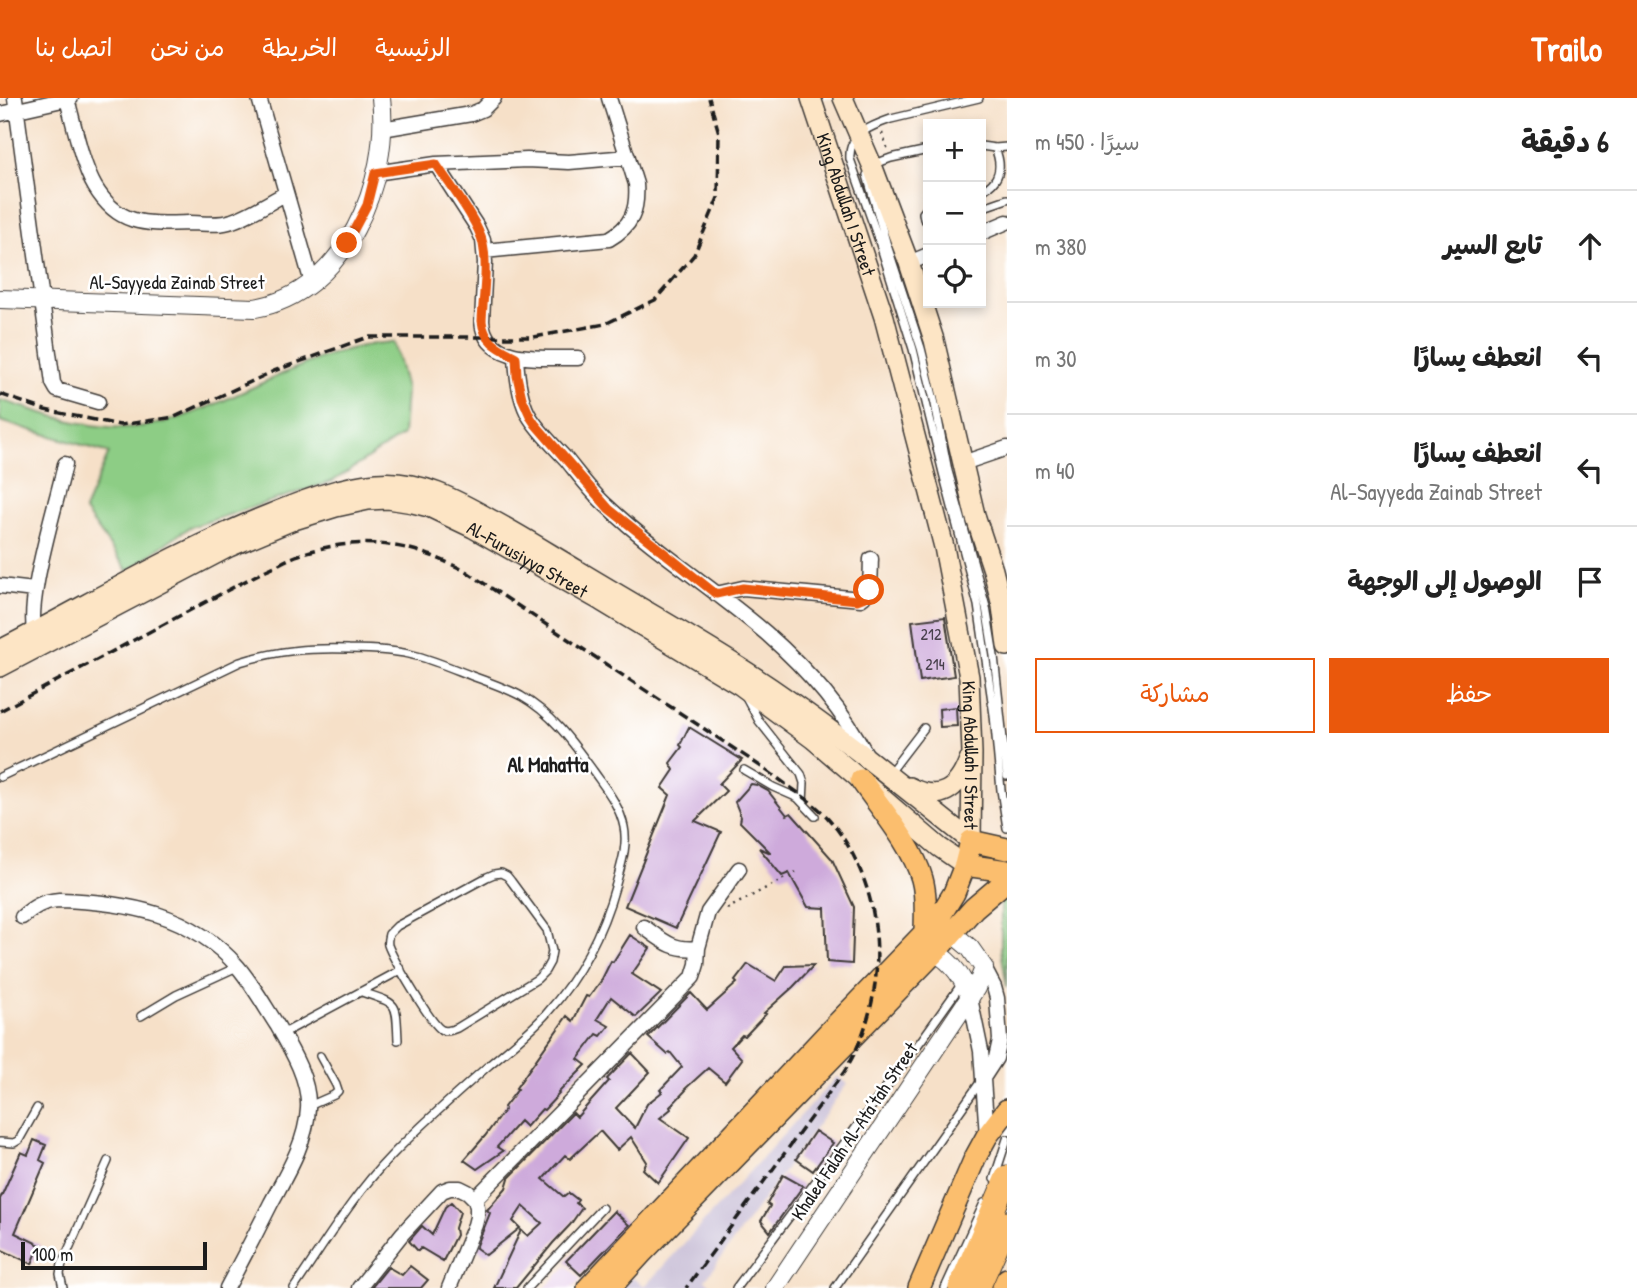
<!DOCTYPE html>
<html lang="ar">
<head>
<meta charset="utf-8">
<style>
	body { margin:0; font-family:"Patrick Hand","Playpen Sans Arabic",sans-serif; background:#f2f2f2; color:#222; direction:rtl }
	.controls { position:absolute; right:21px; top:21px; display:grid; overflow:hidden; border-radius:0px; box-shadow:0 4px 10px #0003 }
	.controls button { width:63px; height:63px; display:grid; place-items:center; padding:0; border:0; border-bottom:2px solid #e0e0e0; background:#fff; color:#222; font:35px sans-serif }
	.scale { position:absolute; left:21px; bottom:18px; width:186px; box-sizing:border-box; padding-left:7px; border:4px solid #1c1c1c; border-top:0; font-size:19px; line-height:24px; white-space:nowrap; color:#1c1c1c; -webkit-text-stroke:5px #fff; paint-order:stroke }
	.stop { position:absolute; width:21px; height:21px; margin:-16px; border:5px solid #ea580c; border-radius:50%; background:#fff }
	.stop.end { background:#ea580c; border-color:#fff; box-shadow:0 2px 7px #0008 }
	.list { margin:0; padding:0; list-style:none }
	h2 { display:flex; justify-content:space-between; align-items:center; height:91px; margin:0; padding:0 28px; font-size:30px }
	h2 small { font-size:23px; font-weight:400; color:#767676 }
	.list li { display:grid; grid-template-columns:46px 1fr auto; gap:21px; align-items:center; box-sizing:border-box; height:112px; padding:0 28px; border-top:2px solid #e0e0e0 }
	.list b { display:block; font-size:26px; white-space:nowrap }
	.list p { margin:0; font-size:23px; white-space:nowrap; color:#767676 }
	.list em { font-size:23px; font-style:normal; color:#767676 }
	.actions { display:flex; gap:14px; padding:21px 28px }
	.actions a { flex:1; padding:16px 0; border:2px solid #ea580c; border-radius:0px; text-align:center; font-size:24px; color:#ea580c }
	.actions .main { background:#ea580c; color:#fff }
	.icon { flex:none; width:38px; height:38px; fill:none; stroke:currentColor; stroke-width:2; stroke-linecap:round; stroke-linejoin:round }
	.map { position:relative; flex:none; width:1007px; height:1190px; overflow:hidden; direction:ltr }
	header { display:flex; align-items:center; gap:42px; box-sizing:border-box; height:98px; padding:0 35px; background:#ea580c; color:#fff }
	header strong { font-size:33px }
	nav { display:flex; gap:38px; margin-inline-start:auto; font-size:24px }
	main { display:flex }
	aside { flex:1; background:#fff }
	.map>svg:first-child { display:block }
	.built { fill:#e9d2ed }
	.industrial { fill:#c9bfd7 }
	.green { fill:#8dcd85; stroke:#547450; stroke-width:2 }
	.building { fill:#ceaadb }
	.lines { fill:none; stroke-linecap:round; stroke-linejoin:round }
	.service-casing { stroke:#3d3936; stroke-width:10 }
	.minor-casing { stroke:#3d3936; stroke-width:17 }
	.tertiary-casing { stroke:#3d3936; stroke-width:20 }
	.secondary-casing { stroke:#3d3936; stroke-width:22 }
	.primary-casing { stroke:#3d3936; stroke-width:24 }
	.trunk-casing { stroke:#3d3936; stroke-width:25 }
	.path { stroke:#3d3936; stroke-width:2.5; stroke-dasharray:2 5; stroke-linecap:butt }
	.service { stroke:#fff; stroke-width:7 }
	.minor { stroke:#fff; stroke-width:14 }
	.tertiary { stroke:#fff; stroke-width:18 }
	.secondary { stroke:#fde5c5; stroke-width:19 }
	.primary { stroke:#fbbe6e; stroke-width:21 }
	.trunk { stroke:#fbbe6e; stroke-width:23 }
	.rail { stroke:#1c1c1c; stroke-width:3.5; stroke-dasharray:10 5; stroke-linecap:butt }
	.route { stroke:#ea580c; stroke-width:9 }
	.labels { text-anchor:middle; stroke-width:5; stroke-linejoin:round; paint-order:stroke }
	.number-label { font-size:16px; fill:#48404c }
	.street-label { font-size:19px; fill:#1c1c1c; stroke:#fff }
	.neighbourhood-label { font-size:21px; font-weight:bold; fill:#1c1c1c; stroke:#fff }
</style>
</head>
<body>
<header>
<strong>Trailo</strong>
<nav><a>الرئيسية</a><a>الخريطة</a><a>من نحن</a><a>اتصل بنا</a></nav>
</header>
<main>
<aside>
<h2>6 دقيقة<small>سيرًا · 450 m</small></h2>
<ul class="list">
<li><svg class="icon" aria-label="ahead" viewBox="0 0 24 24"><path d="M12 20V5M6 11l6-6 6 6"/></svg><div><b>تابع السير</b></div><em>380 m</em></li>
<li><svg class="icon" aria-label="left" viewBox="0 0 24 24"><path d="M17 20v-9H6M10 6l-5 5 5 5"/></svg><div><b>انعطف يسارًا</b></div><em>30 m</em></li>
<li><svg class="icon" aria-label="left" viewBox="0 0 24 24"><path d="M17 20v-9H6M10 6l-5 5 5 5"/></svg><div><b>انعطف يسارًا</b><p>Al-Sayyeda Zainab Street</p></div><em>40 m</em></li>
<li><svg class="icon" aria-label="arrive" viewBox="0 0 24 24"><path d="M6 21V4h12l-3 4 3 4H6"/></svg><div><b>الوصول إلى الوجهة</b></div></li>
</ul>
<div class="actions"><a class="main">حفظ</a><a>مشاركة</a></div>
</aside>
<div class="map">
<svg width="1007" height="1190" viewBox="0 0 1007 1190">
	<rect width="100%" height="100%" fill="#fff"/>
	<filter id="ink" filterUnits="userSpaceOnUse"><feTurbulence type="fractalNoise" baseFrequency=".0143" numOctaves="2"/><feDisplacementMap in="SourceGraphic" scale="14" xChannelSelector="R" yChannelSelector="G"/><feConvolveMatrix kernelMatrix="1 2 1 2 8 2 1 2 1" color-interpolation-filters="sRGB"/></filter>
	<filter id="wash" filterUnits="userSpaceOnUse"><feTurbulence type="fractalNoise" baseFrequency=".00686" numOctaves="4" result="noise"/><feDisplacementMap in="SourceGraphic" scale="28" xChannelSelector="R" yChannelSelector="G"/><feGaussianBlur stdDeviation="1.57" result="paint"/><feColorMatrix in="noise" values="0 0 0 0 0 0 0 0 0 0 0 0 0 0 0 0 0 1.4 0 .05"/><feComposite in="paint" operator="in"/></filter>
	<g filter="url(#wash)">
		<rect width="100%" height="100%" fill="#f6e0c8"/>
		<path class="built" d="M567,1168L581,1181L572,1190H545Z"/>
		<path class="industrial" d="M837,978L847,986L705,1182L715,1190H623L631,1179L645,1188Z"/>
		<path class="green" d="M394,244L406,291L403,337L333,383L191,429L173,440L128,473L84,412L109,355L0,323V302C44,315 89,333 136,329C160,327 181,320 203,311C266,287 325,247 394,244Z
			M1007,795V889L1001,851V797Z"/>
		<g id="blocks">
			<path class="building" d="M945,519L954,578L920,583L912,523Z
				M956,609L957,628L940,629L939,611Z
				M689,629L742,662L719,686L726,693L695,723L721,734L676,830L625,808L670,697L662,690L674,672L670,665L682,649L680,647Z
				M751,686L757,687L768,693L787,717L791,715L832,761L854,809L852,866L827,864L825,810L808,809L789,775L782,778L759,750L771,755L740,724L741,719L735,704Z
				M630,837L650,850L632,876L661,895L636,919L611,899L597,921L609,928L601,938L597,936L578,961L586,967L558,995L559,996L544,1012L542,1011L526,1029L520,1023L497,1049L503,1053L477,1071L464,1062L485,1038L505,1011L504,1009L518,991L516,990L567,918L573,923L586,898L589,899L601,883L611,863L613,864Z
				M748,866L776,883L786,868L814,867L793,889L764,915L766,916L745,938L742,937L731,949L742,961L725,984L708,970L685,991L686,992L670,1009L671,1011L660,1020L689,1040L658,1085L643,1071L647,1064L631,1039L617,1052L600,1033L570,1061L565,1057L543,1081L564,1099L569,1095L578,1102L576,1105L582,1110L570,1127L553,1145L516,1190H494L521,1132L528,1138L542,1125L523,1108L513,1123L520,1130L486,1157L476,1150L490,1115L487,1112L506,1090L509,1080L573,1015L577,1019L609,983L607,981L632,955L650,974L616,1010L635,1030L647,1006L662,994L660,992L682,969L670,954L667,956L648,939L691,895L707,912L737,885L735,883Z
				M815,1033L833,1045L813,1073L796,1061Z
				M34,1042L46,1047L40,1062L45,1065L15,1135L40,1147L32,1166L0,1151V1101L21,1054L28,1057Z
				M783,1077L803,1088L770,1134L761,1123L770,1108L767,1106Z
				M451,1104L460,1114L455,1130L456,1137L443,1163L421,1150L418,1153L409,1143L422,1128L432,1137L445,1109Z
				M614,1113L629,1127L581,1177L566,1163Z
				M410,1168L428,1182L421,1190H371L388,1169L402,1177Z"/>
		</g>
	</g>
	<g filter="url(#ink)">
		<use href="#blocks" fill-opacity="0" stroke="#3d3936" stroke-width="2"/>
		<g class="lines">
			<g class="service-casing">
				<path id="service" d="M979,0L891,21C871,28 848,36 850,61L878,140L913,251L943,375L978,507L994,617L1001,692L1007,730
					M981,48L995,50L1007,49
					M872,67L891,60L928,52
					M867,77L886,144L921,250L935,306L948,373L986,509L994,558L1007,678
					M981,93C1000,84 1003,69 995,50
					M928,109L923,115L924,121L928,124
					M981,110L1007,101
					M745,597L759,623L801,676L804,685L803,705
					M744,672L773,689L798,700L815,718
					M888,677L924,630
					M0,679L240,564C279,552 308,550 349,551C372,551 395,552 417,558C436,563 454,571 472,578C489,584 506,590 521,598C553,616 573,645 594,674C606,691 620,708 624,729C628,748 621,767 616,786C603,833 580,878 547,915C529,935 508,951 488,968C455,997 422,1026 391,1058C353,1097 325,1145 294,1190
					M501,775L507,778L511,783L547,832L552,853L550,864L545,873L537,881L457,930C452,932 447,934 442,932C432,928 392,859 388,847C387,842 388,841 389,836L397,828L487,779L494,776Z
					M362,894C399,907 396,902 398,942
					M141,918L176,897L237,869
					M282,936L401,872
					M309,1008L334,997L338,993L336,987L320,958
					M0,1044L14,1045L19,1042L37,1010
					M994,1081L1007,1041
					M63,1190L60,1176L62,1166L108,1063
					M527,1190L602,1110
					M736,1190L923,940L963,884
					M835,1190L981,983
					M945,1190L984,1105"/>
			</g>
			<g class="minor-casing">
				<path id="minor" d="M15,0L53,285L57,292L98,304
					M259,0L312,185
					M67,1C74,26 82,67 95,89C119,129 147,126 189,125C203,125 219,128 232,123C250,117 268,105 285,96
					M0,16L71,0
					M382,31L471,16L483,11L494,0
					M436,66L477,129L483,142L485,164L482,223C485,268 546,259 578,260
					M375,75L436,66L527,62L569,64L628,59
					M981,135L1007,124
					M484,153L609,141C632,128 638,112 636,86L609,0
					M909,165L928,157
					M516,259C517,278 519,298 528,316C537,332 553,347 566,361C579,377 592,395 608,409C657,455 715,491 766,535C807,571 842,610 867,658
					M963,365L1007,350
					M0,488L34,492
					M716,496L743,490L861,501C873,493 870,474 871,461
					M37,542C21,514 58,402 65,366
					M22,819C33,809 43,803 59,802C127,804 191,815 238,869C253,887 264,907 277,927C291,951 310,982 308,1011C306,1045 287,1075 271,1105C257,1133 242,1162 227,1190
					M644,829C663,843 673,853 698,850
					M970,900L981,953L987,1038
					M983,980L996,960L1000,942L997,900L994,889L984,870
					M475,1101L693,879L697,866L698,850L708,814L739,771
					M359,1190L402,1136L442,1093L450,1090H460L468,1094L475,1101L477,1109V1119L475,1127L449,1190"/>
			</g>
			<g class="tertiary-casing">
				<path id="tertiary" d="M0,201L255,210C345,195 391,83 381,0
					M935,854C953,865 964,880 970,900
					M775,1190L976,890L984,870L970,850L952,835"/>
			</g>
			<g class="secondary-casing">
				<g id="secondary">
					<path id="s1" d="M811,0L884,219L944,449L969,579L972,655L971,743"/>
					<path d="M843,0L872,67L909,165L934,242L975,417L993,472L1002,508L1007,548"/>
					<path d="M0,552C90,506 176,453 270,416C304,402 340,388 377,385C419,381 457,402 492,422C522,438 550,456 579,473C635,507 693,539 747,574C826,625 898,685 971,743"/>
					<path id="s2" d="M0,569L229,449L291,423L336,409L368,402L388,401L413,405L429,409L473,430L601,503L740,587L813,641L939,749L965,767"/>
					<path d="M909,689C940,705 958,692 969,662"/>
				</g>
			</g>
			<g class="primary-casing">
				<path id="primary" d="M861,682C881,711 913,748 922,781C927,799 925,818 925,836
					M965,767L1007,773
					M588,1190L830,933L938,821L954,795L965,767L971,743L1007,751
					M610,1190L641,1156L935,854L974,810L1007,782
					M919,1190L975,1060L987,1038L1007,1012
					M1003,1190L1007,1181"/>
			</g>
			<g class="trunk-casing">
				<path id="trunk" d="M960,1190L1007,1079
					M978,1190L1007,1125"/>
			</g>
			<path class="path" d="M882,35L888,52
				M727,811L796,774"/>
			<use href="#service" class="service"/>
			<use href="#minor" class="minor"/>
			<use href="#tertiary" class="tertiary"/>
			<use href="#secondary" class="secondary"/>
			<use href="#primary" class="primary"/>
			<use href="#trunk" class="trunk"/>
			<path class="rail" d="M0,296L45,312L120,327L175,319L274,273L368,239H534L605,226L655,202L694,157L718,100L719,35L709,0
				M0,613L266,472C276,468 286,462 296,458C338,442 387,441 429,457C441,461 452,467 464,472C544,525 623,578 703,630C731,649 760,667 787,687C801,697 816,707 828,720C888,789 892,897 844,974L686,1190"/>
		</g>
	</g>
	<g class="lines" filter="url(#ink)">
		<path class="route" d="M347,145L367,107L375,75L436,66C449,86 479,124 483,146C488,170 483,198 482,223C484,244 499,250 516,259L517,278L522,300L531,320L535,326L609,411L716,496L743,490L857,502L865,499L869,492"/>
	</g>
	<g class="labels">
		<g class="number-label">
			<text x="931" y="542">212</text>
			<text x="935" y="572">214</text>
		</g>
		<g class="street-label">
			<text dy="7" stroke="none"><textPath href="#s1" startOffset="112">King Abdullah I Street</textPath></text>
			<text x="177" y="191">Al-Sayyeda Zainab Street</text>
			<text dy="7" stroke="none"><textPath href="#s2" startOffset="579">Al-Furusiyya Street</textPath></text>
			<text dy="7" stroke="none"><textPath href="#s1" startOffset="679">King Abdullah I Street</textPath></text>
			<text transform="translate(854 1033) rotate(-56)" y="7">Khaled Falah Al-Ata’tah Street</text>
		</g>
		<g class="neighbourhood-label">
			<text x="548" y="674">Al Mahatta</text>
		</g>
	</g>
</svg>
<div class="controls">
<button>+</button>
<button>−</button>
<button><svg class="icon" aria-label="locate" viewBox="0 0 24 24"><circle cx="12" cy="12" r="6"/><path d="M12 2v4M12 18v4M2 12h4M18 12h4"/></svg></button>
</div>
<div class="scale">100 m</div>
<div class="stop" style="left:869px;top:492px"></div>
<div class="stop end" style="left:347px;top:145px"></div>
</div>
</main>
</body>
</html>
